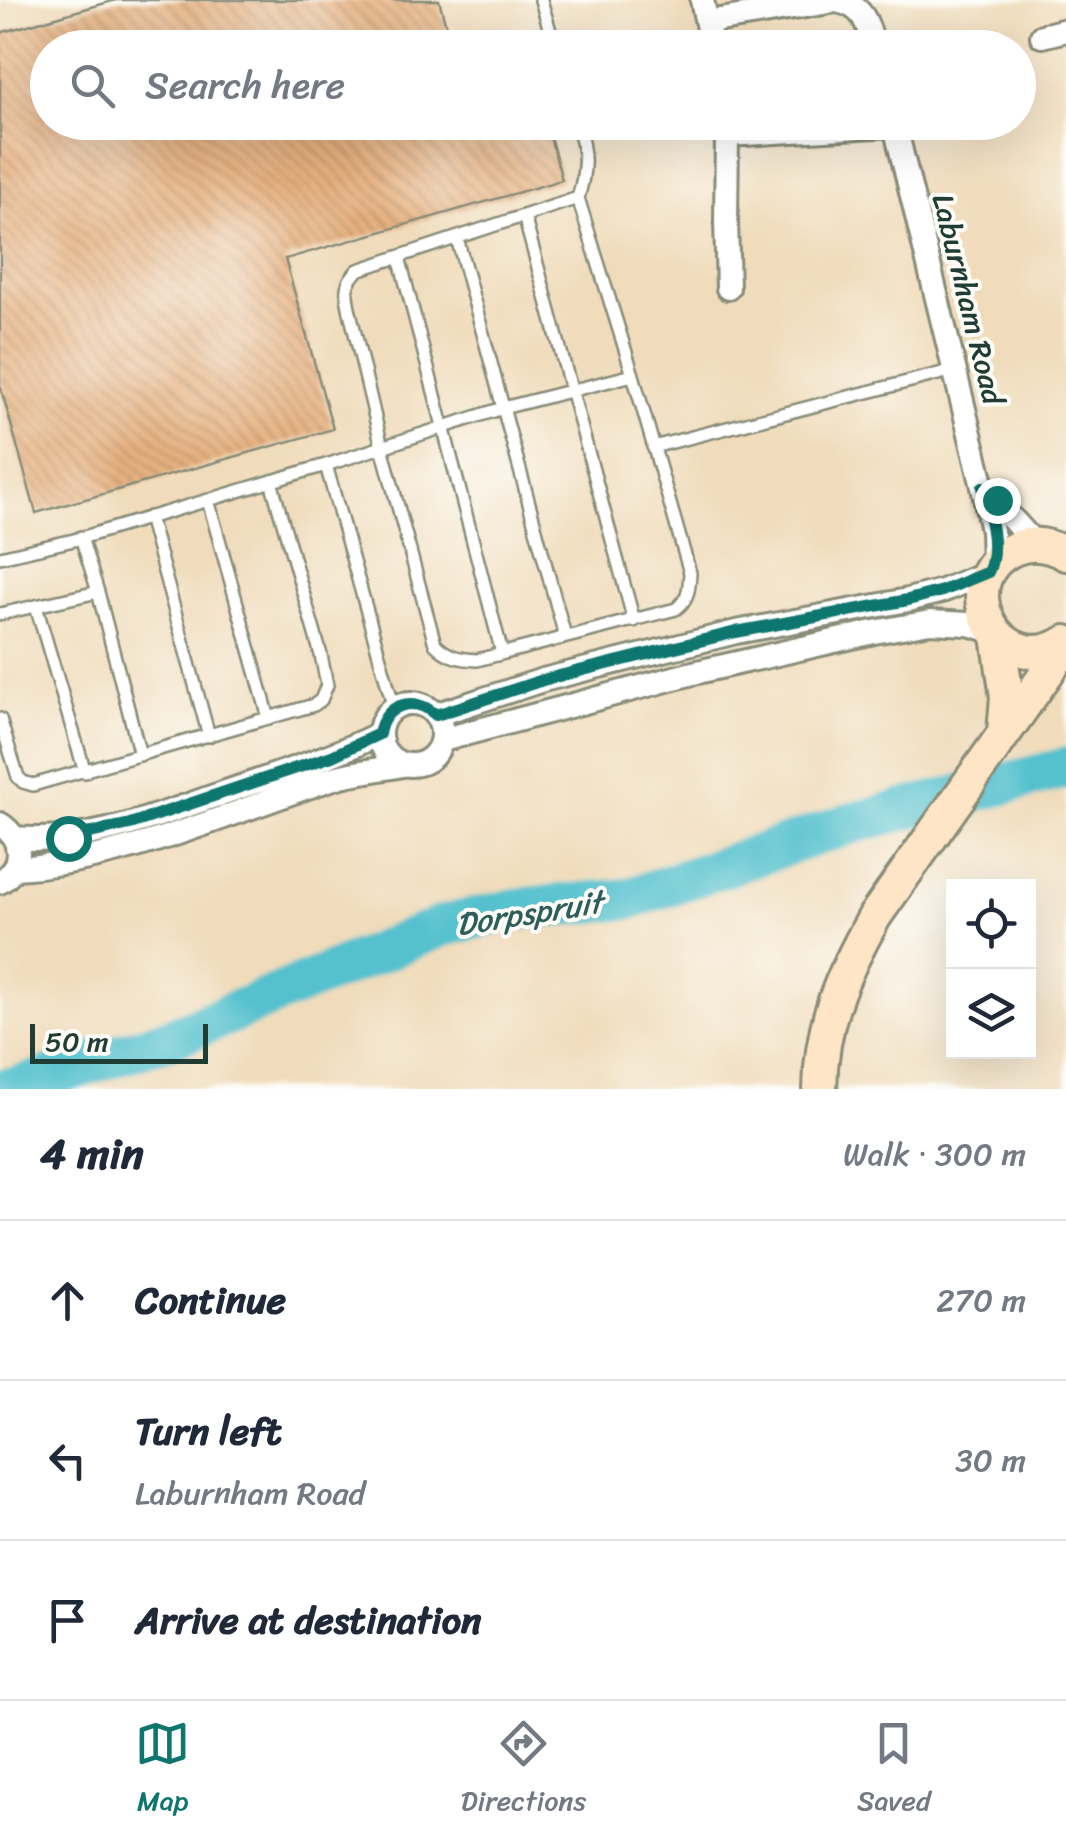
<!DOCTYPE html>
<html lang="en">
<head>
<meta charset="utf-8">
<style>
	body { margin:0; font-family:Sriracha,sans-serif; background:#f6f6f7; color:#1f2937 }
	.controls { position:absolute; right:30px; bottom:30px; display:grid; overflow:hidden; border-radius:0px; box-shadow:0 10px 40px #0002 }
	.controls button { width:90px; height:90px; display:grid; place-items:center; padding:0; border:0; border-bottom:2px solid #e0e1e3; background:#fff; color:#1f2937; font:50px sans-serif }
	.scale { position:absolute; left:30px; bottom:25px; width:178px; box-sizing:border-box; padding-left:10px; border:5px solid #1f3d34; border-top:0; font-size:28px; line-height:35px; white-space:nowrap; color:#1f3d34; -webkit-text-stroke:8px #fdfcf7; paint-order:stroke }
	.stop { position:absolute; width:30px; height:30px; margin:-22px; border:8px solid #0f766e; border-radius:50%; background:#fff }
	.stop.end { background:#0f766e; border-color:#fff; box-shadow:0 2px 10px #0008 }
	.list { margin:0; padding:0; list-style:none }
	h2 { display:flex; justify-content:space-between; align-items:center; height:130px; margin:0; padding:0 40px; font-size:42px }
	h2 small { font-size:32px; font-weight:400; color:#747a83 }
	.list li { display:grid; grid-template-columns:65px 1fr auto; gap:30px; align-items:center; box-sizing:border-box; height:160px; padding:0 40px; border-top:2px solid #e0e1e3 }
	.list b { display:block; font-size:38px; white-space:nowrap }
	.list p { margin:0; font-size:32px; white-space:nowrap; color:#747a83 }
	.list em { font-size:32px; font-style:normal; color:#747a83 }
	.icon { flex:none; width:55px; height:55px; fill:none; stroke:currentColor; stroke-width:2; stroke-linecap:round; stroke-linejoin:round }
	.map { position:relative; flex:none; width:1066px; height:1089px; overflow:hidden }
	.search { position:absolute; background:#fff; box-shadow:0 10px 40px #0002; left:30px; right:30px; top:30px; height:110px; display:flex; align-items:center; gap:25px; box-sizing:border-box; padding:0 35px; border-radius:55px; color:#747a83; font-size:38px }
	.sheet { height:610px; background:#fff }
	nav { display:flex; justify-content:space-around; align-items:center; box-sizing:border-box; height:140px; border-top:2px solid #e0e1e3; background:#fff; font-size:28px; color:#747a83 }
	nav a { display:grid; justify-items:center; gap:5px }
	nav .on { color:#0f766e }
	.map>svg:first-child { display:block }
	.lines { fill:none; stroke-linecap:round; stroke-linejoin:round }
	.river { stroke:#54c1ce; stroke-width:42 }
	.building { fill:url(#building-back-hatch) }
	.lane-casing { stroke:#888c78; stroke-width:16 }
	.street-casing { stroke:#888c78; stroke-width:28 }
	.secondary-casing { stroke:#888c78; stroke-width:38 }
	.lane { stroke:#fff; stroke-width:11 }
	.street { stroke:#fff; stroke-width:22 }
	.secondary { stroke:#fde5c5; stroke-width:32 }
	.route { stroke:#0f766e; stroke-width:12 }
	.labels { text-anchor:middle; stroke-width:8; stroke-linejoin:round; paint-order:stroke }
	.street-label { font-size:30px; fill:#1f3d34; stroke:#fdfcf7 }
	.water-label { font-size:32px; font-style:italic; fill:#2c5e5a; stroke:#fdfcf7 }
</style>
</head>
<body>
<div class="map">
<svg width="1066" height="1089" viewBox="0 0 1066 1089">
	<defs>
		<pattern id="building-back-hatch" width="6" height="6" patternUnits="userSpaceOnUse" patternTransform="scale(2.5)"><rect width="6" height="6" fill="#e7b17f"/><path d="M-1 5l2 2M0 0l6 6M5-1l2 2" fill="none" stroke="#bb9169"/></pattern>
	</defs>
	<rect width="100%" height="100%" fill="#fdfcf7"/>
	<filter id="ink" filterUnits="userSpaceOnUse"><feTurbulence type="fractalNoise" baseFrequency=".01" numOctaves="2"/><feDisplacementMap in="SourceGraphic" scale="20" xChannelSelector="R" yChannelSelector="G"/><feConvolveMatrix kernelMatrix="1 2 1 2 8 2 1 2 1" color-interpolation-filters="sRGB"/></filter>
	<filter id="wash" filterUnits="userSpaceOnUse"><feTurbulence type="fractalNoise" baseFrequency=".0048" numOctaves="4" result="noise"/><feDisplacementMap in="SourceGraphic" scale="40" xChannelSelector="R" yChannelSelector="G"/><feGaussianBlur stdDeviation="2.25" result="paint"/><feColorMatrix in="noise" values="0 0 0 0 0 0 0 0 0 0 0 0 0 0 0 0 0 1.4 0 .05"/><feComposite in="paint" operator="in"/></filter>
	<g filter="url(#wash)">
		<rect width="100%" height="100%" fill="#f0dcbb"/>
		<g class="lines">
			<path class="river" d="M2,1089L18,1087L173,1037L442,926L516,909L628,899L849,824L1066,768"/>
		</g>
		<g id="blocks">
			<path class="building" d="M116,0H439L452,48H48V122H546L562,180L285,259L333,429L36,513L0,385V33Z"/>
		</g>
	</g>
	<g filter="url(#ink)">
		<use href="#blocks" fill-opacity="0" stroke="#888c78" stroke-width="2.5"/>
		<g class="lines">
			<g class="lane-casing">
				<path id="lane" d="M541,0L555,48
					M577,122C586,152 587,168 578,198L358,270C343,285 346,293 350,312L382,447L435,644C448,657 459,659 477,660L676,609C689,599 689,588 690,573L633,375L578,198
					M524,216L634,621
					M457,238L565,636
					M399,257L502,653
					M653,447L954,370
					M326,465L394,708
					M208,500L269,718
					M149,517L209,736
					M81,537L98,592L140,755
					M0,557L74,540L326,465L503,408L633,375
					M36,606L85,772
					M0,614L98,592
					M0,719L18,777L23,782L33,785L314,705L321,700L327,685L321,655L271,481"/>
			</g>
			<g class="street-casing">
				<path id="street" d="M702,0L712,48
					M708,22L836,1C863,5 868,23 874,48
					M1042,36L1066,30
					M725,122L727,135L726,221L728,288
					M894,122L983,487L992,531L993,563
					M727,135L894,125
					M983,487L1035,544
					M380 734a31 31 0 1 1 62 0a31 31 0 1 1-62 0Z
					M435,715L543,680L736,632L908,600L942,591L989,572
					M442,740L693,673L874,632L930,622L968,624L993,631
					M0,824C24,839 24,867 0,882
					M15,838C89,845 158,815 226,792C278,774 330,758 379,734
					M15,868C126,862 230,812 334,778C356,771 380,770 402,765"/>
			</g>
			<g class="secondary-casing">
				<path id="secondary" d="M1066,554C1050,545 1032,541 1014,549C945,580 1000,684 1066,642
					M998,636L1007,697L1004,733
					M820,1089C821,1020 842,975 875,916L1066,646"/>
			</g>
			<use href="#lane" class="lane"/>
			<use href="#street" class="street"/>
			<use href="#secondary" class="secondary"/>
		</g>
	</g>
	<g class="lines" filter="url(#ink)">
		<path class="route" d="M68,838L130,824L332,756L379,734C384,705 413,694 436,715L543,680L736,632L908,600L942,591L988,572C1000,548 988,512 983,487L997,500"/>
	</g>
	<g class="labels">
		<g class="street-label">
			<text transform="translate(968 299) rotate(76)" y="10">Laburnham Road</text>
		</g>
		<g class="water-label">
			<text transform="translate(529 913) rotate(-9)" y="11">Dorpspruit</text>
		</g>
	</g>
</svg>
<div class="controls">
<button><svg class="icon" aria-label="locate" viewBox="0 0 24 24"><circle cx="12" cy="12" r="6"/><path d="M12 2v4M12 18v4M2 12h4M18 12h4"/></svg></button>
<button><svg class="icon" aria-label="layers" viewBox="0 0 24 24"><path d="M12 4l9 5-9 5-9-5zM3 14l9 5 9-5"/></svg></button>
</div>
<div class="scale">50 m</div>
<div class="stop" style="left:68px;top:838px"></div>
<div class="stop end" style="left:997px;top:500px"></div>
<div class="search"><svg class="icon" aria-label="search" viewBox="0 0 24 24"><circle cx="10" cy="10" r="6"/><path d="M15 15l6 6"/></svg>Search here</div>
</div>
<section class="sheet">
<h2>4 min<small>Walk · 300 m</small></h2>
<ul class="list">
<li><svg class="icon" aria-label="ahead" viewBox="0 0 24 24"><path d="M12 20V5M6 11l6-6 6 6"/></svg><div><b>Continue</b></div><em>270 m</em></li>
<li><svg class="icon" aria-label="left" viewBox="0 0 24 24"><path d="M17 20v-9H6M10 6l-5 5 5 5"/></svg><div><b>Turn left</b><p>Laburnham Road</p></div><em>30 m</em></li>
<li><svg class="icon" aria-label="arrive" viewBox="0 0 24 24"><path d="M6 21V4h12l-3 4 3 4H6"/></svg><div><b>Arrive at destination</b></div></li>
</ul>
</section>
<nav>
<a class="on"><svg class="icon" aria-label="map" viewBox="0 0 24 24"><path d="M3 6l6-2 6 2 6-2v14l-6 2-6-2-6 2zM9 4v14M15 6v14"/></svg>Map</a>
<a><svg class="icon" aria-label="directions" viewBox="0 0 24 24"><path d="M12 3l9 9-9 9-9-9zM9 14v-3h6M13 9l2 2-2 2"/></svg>Directions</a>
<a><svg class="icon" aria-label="saved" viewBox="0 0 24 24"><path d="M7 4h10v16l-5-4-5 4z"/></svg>Saved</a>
</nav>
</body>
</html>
